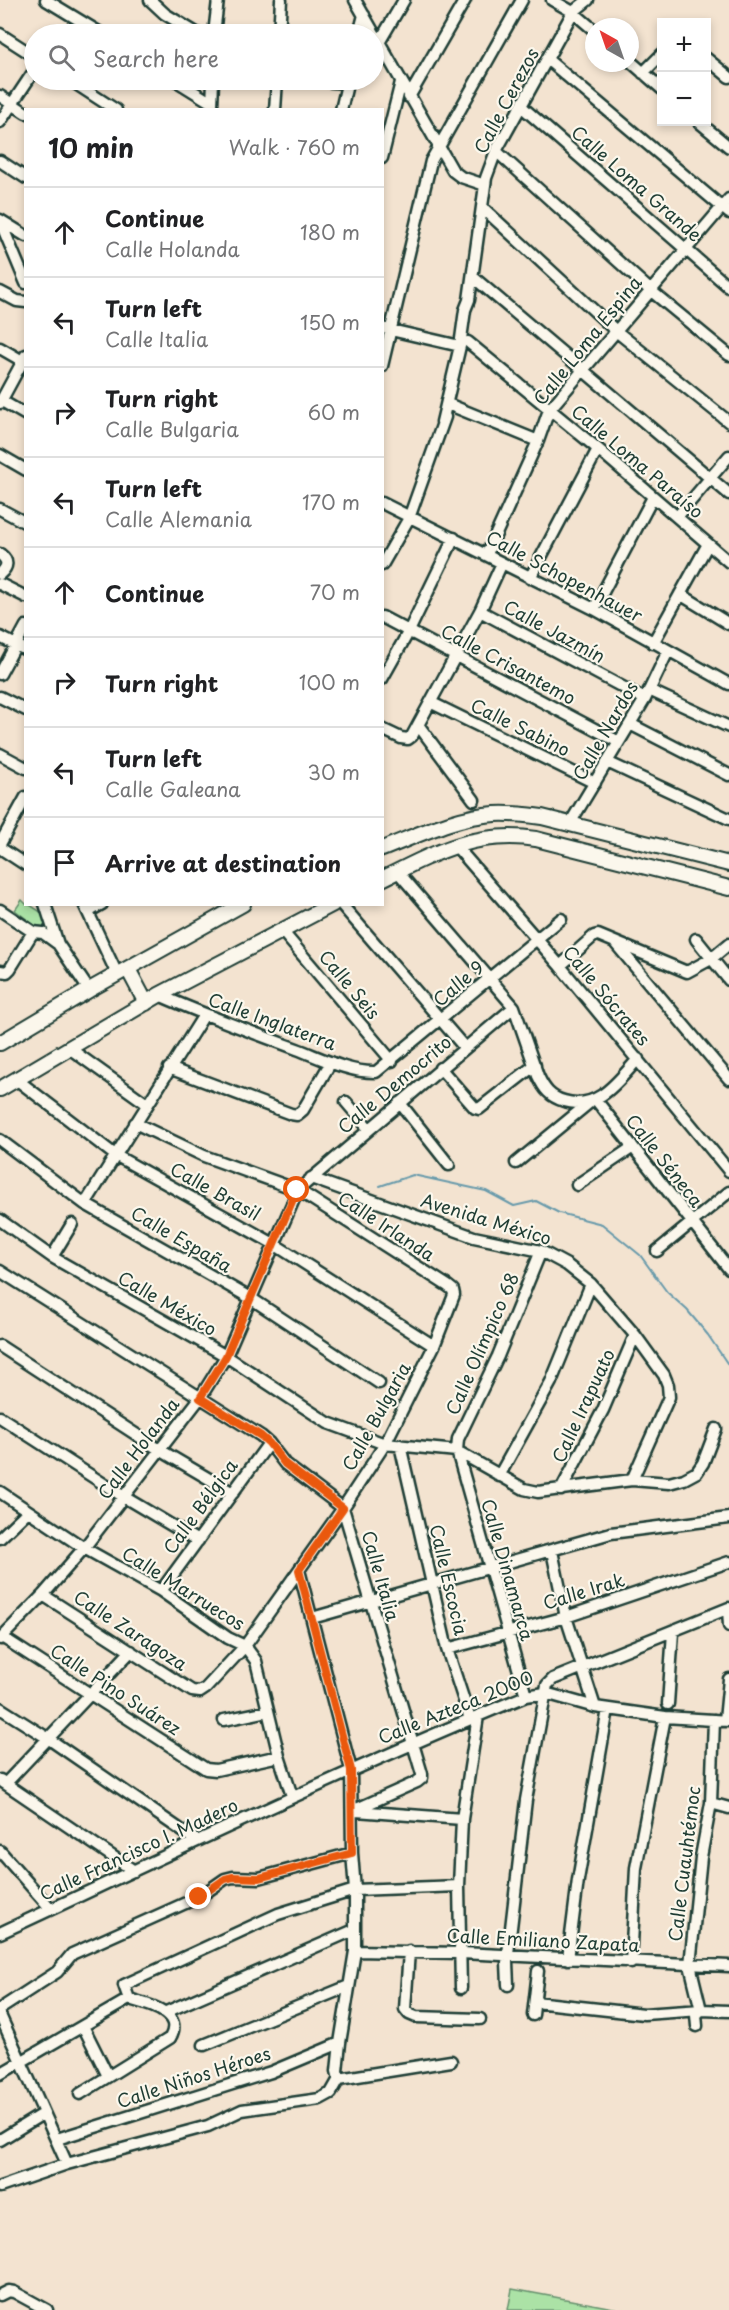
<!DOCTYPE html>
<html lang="en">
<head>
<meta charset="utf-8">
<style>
	body { margin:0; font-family:"Playpen Sans",sans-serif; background:#f2f2f2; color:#202124 }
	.controls { position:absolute; right:18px; top:18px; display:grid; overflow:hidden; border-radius:0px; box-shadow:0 3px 9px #0003 }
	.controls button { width:54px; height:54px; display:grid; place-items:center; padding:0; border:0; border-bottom:2px solid #e0e0e0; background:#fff; color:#202124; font:30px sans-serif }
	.compass { position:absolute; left:585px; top:18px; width:54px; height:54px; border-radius:50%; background:#fff; box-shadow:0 3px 9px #0003; rotate:320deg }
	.stop { position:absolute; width:18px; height:18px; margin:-14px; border:4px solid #ea580c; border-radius:50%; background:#fff }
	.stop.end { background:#ea580c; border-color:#fff; box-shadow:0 2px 6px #0008 }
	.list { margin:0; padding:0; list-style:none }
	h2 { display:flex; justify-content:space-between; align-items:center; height:78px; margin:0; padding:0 24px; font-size:26px }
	h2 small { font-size:20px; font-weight:400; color:#757577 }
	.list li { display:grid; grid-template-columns:39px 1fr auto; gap:18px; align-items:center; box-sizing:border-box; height:90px; padding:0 24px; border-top:2px solid #e0e0e0 }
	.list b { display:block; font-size:22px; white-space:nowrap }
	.list p { margin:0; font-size:20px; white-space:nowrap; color:#757577 }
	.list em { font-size:20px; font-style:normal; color:#757577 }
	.icon { flex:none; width:33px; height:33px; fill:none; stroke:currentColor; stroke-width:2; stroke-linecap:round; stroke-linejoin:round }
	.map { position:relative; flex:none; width:729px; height:2310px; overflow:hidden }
	.search { position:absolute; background:#fff; box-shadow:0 3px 9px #0003; left:24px; top:24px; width:360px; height:66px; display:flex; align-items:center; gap:15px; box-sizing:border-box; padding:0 21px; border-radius:33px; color:#757577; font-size:22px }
	.panel { position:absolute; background:#fff; box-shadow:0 3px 9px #0003; left:24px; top:108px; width:360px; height:798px; border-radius:0px }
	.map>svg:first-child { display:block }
	.green { fill:#abe2a6; stroke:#65906d; stroke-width:1.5 }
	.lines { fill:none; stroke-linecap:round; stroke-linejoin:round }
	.stream { stroke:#689aab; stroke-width:2 }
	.minor-casing { stroke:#1f3d34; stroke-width:15 }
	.major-casing { stroke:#1f3d34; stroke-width:18 }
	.minor { stroke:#fbf7ec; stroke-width:10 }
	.major { stroke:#fbf7ec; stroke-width:14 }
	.route { stroke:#ea580c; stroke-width:8 }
	.labels { text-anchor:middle; stroke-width:4.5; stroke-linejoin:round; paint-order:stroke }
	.street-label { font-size:18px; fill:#1f3d34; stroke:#fbf7ec }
</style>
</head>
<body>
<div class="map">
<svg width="729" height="2310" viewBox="0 0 729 2310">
	<rect width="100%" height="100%" fill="#f3e3d0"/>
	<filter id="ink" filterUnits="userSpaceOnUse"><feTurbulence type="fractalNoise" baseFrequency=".0167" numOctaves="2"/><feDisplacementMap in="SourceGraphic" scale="12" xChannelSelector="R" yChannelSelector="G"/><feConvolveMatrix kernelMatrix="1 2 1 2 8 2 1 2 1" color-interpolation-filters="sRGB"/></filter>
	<g filter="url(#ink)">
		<path class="green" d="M22,900L26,904L30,905L50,918L43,932L15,910Z
			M512,2289L624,2310H508Z"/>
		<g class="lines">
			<path class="stream" d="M380,1186L413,1175L486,1191L514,1206L536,1201L559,1213L602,1224L640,1255L667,1292L687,1310L708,1335L729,1366"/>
			<g class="minor-casing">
				<path id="minor" d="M46,0L102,34
					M150,0L165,14L198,34
					M355,0L453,171L461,177L485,185
					M552,0L573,12L594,30
					M0,34L34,56
					M214,34L218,0
					M279,34L281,0
					M359,34L364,15
					M380,41L404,0
					M706,58L729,77
					M548,60L729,213
					M630,61L662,89
					M643,73L662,54
					M70,80L116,110
					M175,80L212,103
					M308,80L347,83
					M0,96L26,113
					M409,97L465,0
					M212,106L213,80
					M521,106L729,287
					M275,110L277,80
					M341,110L348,80
					M0,122L34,71
					M699,122L729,147
					M496,151L650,290L729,355
					M382,158L401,82
					M0,161L26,178
					M483,208L616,331L729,422
					M0,220L26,236
					M0,221L26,283
					M473,277L729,494
					M0,292L17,301L26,302
					M382,328L460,346
					M468,342L598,449L729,562
					M0,348L26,363
					M382,366L431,161L522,0
					M0,400L26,415
					M0,403L26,355
					M450,405L538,441
					M442,422L460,346L465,310L469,300L486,178L496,151L573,12L588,0
					M0,455L26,470
					M382,503L594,609L729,684
					M0,509L26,523
					M677,517L729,456
					M0,554C9,561 8,567 0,574
					M487,554L538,441L549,410L729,199
					M382,565L409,518L445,417
					M530,578L598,449
					M0,584L26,597
					M680,594L729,624
					M594,609L653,497
					M480,611L645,699
					M382,617L619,742
					M0,637L26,650
					M653,643L708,544
					M0,674L26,626
					M382,679L409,631L454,538
					M649,690L729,727
					M0,697L26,710
					M432,703L595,783
					M630,724L729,775
					M419,726L474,800
					M382,729L401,738L408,739L412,736L480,611L502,563
					M0,754L26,768
					M607,762L729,819
					M569,825L645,699L668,651
					M0,844L26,797
					M455,845L560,966L729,1171
					M0,848L26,865
					M398,872L514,1007L538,1076C544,1089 550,1097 564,1101C598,1111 618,1081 638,1059
					M45,904L58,944L89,990
					M84,904L117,974
					M341,904L465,1048
					M0,910L33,932L43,933L58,944
					M88,912L102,904
					M282,931L392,1061
					M696,939L729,980
					M616,944L729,1079
					M560,966L594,936L598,935L687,972L711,959L729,944
					M0,971L7,972L10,969L33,932
					M159,995C205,1015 251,1032 297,1049C321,1058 350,1073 376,1072L561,919
					M69,1048L147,1104
					M169,1068L291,1114L297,1115L303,1110L331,1062
					M440,1068L475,1108L479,1109L535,1065
					M16,1079L115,1155L274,1244L434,1346
					M596,1100L729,1269
					M346,1102L369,1129
					M400,1103L449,1165
					M0,1140L85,1204L252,1299L379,1383
					M516,1163L589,1103
					M311,1178L474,1237L541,1251L567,1265L591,1284L635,1335L664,1375L668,1385L669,1397L632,1480
					M577,1185L633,1147
					M85,1204L204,1015
					M0,1220L52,1257L226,1356L328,1423L385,1444L457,1451L524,1489L538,1492L632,1480L669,1483L684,1479L697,1472L703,1463L716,1429
					M657,1251L729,1192
					M52,1257L72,1224
					M0,1271L261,1436L269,1443L285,1464L343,1508L422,1774V1778L417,1782L352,1811
					M0,1346L160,1450L233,1493
					M0,1417L124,1497L198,1541
					M400,1445L447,1649L470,1719
					M499,1476L551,1382L591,1284
					M561,1490L603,1410L635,1335
					M0,1492L84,1548L161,1591L228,1638L245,1646L256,1661L279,1756L292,1796
					M0,1538L28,1511
					M552,1551L566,1617L595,1707
					M299,1570L351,1770L352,1853L355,1890V1951L340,2043L337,2071L339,2079L451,2061
					M161,1591L269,1443
					M43,1595L192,1691L200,1692L206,1688L245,1646L343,1508L385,1444L434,1346L454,1295L453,1290L448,1286L298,1190L204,1156L135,1123
					M728,1609L729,1626
					M312,1618L611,1533L729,1518
					M2,1637L206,1769L216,1770L279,1756
					M0,1639L43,1595L84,1548L200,1398L226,1356L298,1190L514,1007
					M447,1649L566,1617L729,1562
					M526,1696L457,1451L458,1439L498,1356L541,1251
					M668,1704L673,1632
					M0,1708L49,1739L197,1841
					M224,1720L268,1711
					M725,1720L729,1679
					M0,1780L134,1871
					M6,1783L131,1651
					M711,1803L729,1808
					M356,1811L462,1819
					M0,1851L51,1909
					M0,1933C174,1852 348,1769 526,1696L545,1693L595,1707L665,1717L729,1721
					M355,1951L461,1953L729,1966
					M409,1951L405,2009L409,2014L416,2017L480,2019
					M568,1959L578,1880L608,1709
					M631,1963L636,1868L665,1717
					M508,1985L507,1962L526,1800L547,1685L553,1679L729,1608
					M461,1988L459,1886L462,1819L478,1716
					M129,1999L124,1985L278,1914L355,1890L459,1886
					M535,2002L644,2014L701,2010L729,2011
					M0,2009L57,1972L72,1954L199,1897L225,1879L233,1877L259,1878L352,1853
					M701,2010L690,1965L701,1857L711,1803L714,1720
					M166,2012L354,1930
					M0,2015L67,2164
					M533,2015L538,1971
					M83,2026L108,2076
					M697,2026L696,2015L701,2010
					M204,2045L349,1986
					M0,2074L129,1999
					M80,2094L170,2038C185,2012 146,2004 129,1999
					M57,2139L271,2072L340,2043
					M0,2140L44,2113
					M0,2187L67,2164L208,2126L242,2110L320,2099L331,2093L339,2079
					M0,2295L8,2291L14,2292L47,2310"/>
			</g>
			<g class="major-casing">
				<path id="major" d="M382,849C418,835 457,816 495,814C511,813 527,815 542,817L729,864
					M382,879C434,853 476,830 536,839L729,888
					M128,969L146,1003
					M0,1043L89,990L243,904
					M0,1089L159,995L333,904"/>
			</g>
			<use href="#minor" class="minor"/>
			<use href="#major" class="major"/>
		</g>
	</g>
	<g class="lines" filter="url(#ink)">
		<path class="route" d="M199,1897L225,1879L233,1877L259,1878L352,1853L351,1770L299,1570L343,1508L285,1464L269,1443L261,1436L200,1398L226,1356L297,1190"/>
	</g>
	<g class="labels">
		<g class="street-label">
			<text transform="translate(507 101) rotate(-62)" y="6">Calle Cerezos</text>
			<text transform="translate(636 184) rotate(41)" y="6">Calle Loma Grande</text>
			<text transform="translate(588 341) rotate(-51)" y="6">Calle Loma Espina</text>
			<text transform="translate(637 462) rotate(40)" y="6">Calle Loma Paraíso</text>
			<text transform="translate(564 577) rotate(28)" y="6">Calle Schopenhauer</text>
			<text transform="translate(554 632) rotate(28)" y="6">Calle Jazmín</text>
			<text transform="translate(508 665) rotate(28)" y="6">Calle Crisantemo</text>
			<text transform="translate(520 728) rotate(26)" y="6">Calle Sabino</text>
			<text transform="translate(606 731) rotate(-60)" y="6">Calle Nardos</text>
			<text transform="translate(459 984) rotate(-40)" y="6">Calle 9</text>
			<text transform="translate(349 985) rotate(50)" y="6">Calle Seis</text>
			<text transform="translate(606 996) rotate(50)" y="6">Calle Sócrates</text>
			<text transform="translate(272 1022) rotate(20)" y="6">Calle Inglaterra</text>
			<text transform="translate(395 1085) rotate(-40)" y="6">Calle Democrito</text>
			<text transform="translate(664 1161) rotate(52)" y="6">Calle Séneca</text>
			<text transform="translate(215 1192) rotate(29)" y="6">Calle Brasil</text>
			<text transform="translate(486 1220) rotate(17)" y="6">Avenida México</text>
			<text transform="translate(386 1227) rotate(33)" y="6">Calle Irlanda</text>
			<text transform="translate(181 1240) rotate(30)" y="6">Calle España</text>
			<text transform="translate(167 1304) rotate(30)" y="6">Calle México</text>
			<text transform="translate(483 1344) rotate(-66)" y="6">Calle Olímpico 68</text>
			<text transform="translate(584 1406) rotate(-65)" y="6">Calle Irapuato</text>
			<text transform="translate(377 1417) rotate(-61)" y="6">Calle Bulgaria</text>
			<text transform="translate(139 1449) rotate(-53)" y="6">Calle Holanda</text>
			<text transform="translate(201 1507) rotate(-54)" y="6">Calle Bélgica</text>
			<text transform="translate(507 1570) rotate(74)" y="6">Calle Dinamarca</text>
			<text transform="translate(380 1576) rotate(74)" y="6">Calle Italia</text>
			<text transform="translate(448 1580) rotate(77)" y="6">Calle Escocia</text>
			<text transform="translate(183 1589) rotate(32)" y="6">Calle Marruecos</text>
			<text transform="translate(584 1592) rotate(-17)" y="6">Calle Irak</text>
			<text transform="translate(130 1631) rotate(33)" y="6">Calle Zaragoza</text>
			<text transform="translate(115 1690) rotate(33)" y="6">Calle Pino Suárez</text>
			<text transform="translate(456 1708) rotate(-22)" y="6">Calle Azteca 2000</text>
			<text transform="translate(139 1850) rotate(-25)" y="6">Calle Francisco I. Madero</text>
			<text transform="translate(685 1864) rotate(-83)" y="6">Calle Cuauhtémoc</text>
			<text transform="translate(543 1941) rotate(3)" y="6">Calle Emiliano Zapata</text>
			<text transform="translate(194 2078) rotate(-18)" y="6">Calle Niños Héroes</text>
		</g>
	</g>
</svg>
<div class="controls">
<button>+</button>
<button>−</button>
</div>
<svg class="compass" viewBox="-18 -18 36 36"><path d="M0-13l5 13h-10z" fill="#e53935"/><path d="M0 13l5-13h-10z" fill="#757577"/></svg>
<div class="stop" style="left:297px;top:1190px"></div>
<div class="stop end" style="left:199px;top:1897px"></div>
<div class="search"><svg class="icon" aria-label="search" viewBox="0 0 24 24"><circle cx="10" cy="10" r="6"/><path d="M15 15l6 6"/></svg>Search here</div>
<section class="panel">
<h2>10 min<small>Walk · 760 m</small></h2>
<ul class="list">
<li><svg class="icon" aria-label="ahead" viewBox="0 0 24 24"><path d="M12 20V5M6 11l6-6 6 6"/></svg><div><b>Continue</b><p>Calle Holanda</p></div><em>180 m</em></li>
<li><svg class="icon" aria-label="left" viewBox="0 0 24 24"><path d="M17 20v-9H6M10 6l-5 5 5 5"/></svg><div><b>Turn left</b><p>Calle Italia</p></div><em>150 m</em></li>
<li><svg class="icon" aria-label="right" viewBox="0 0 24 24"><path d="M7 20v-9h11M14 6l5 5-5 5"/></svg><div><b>Turn right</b><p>Calle Bulgaria</p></div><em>60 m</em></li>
<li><svg class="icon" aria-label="left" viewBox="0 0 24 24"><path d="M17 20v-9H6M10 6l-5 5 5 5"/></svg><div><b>Turn left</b><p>Calle Alemania</p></div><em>170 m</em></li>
<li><svg class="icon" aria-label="ahead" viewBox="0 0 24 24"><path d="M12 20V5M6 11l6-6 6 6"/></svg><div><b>Continue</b></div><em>70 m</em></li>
<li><svg class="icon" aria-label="right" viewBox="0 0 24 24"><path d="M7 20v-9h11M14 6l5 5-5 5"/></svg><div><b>Turn right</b></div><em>100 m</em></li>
<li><svg class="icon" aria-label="left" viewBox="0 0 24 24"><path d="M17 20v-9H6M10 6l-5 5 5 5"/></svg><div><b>Turn left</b><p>Calle Galeana</p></div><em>30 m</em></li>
<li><svg class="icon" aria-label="arrive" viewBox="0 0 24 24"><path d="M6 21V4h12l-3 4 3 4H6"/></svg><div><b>Arrive at destination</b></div></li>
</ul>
</section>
</div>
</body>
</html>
